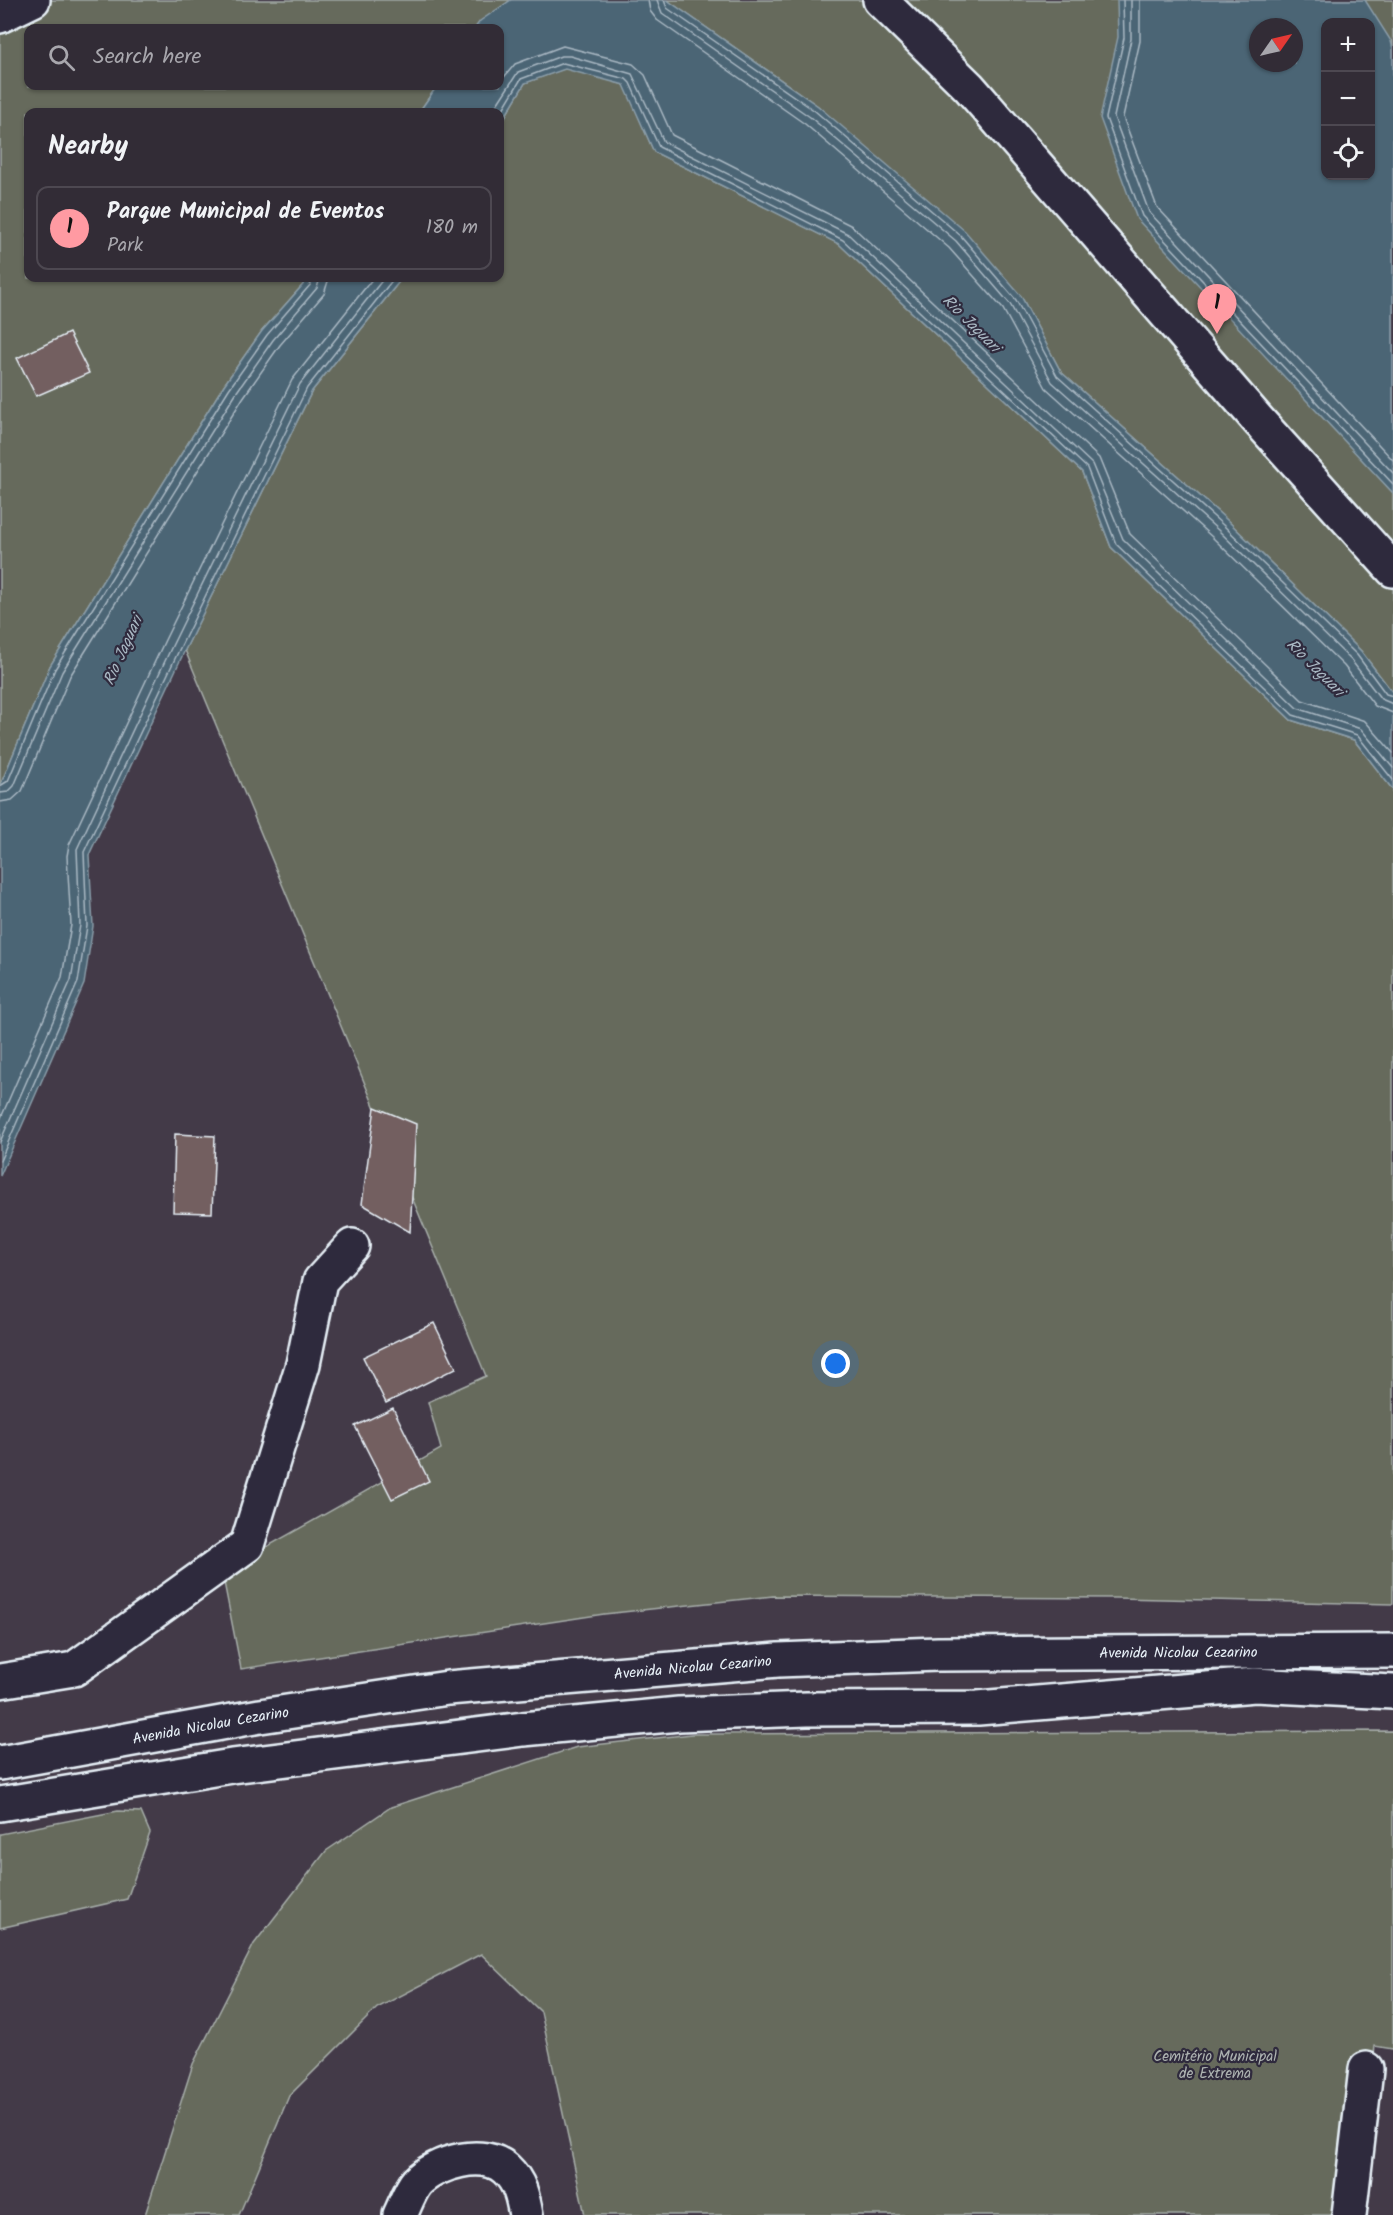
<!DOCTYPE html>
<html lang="en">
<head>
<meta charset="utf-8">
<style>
	body { margin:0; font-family:Kalam,sans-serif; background:#3a343e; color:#f1f3f6 }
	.controls { position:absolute; right:18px; top:18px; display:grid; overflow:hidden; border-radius:12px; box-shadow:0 2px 4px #0004 }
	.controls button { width:54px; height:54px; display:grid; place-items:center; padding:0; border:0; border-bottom:2px solid #4d4851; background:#322c36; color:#f1f3f6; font:30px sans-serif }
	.compass { position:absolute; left:1249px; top:18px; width:54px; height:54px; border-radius:50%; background:#322c36; box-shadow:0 2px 4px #0004; rotate:56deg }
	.you { position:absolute; left:836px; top:1364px; width:21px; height:21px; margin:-15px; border:4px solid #fff; border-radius:50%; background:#1a73e8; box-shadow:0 0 0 9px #1a73e833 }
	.badge { display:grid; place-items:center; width:39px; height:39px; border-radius:50%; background:#ff9aa2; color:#111; font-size:20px; font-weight:700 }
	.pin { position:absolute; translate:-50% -50px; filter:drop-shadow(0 2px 3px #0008) }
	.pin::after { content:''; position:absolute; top:32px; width:21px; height:18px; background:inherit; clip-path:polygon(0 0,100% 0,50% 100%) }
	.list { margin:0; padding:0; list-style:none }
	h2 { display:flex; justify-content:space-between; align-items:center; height:78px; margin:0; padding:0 24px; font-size:26px }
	h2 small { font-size:20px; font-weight:400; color:#a8a7ad }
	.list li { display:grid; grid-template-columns:39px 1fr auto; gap:18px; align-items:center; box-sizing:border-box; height:84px; margin:0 12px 12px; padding:0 12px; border:2px solid #4d4851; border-radius:12px }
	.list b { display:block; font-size:22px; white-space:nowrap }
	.list p { margin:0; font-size:20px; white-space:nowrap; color:#a8a7ad }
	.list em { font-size:20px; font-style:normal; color:#a8a7ad }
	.icon { flex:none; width:33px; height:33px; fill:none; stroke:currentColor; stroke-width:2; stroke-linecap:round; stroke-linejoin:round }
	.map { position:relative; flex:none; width:1393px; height:2215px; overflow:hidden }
	.search { position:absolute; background:#322c36; box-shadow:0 2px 4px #0004; left:24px; top:24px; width:480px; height:66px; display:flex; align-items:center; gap:15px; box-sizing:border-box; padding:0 21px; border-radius:12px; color:#a8a7ad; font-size:22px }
	.panel { position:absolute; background:#322c36; box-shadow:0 2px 4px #0004; left:24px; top:108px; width:480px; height:174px; border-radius:12px }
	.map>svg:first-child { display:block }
	.green { fill:#666a5c; stroke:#a7aeaa; stroke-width:1.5; fill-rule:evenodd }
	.water { fill:#4c6575; stroke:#8a9da9; stroke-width:1.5; fill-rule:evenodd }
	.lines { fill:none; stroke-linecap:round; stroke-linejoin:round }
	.shore { stroke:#aab9c4; stroke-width:1.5 }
	.building { fill:#735f60; stroke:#e8f1f8; stroke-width:1.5 }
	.minor-casing { stroke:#e8f1f8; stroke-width:38 }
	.major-casing { stroke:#e8f1f8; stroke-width:38 }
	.minor { stroke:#2f2a3d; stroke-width:33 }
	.major { stroke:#2f2a3d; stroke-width:33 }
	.labels { text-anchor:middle; stroke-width:4.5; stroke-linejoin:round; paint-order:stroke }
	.street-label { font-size:15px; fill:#e8f1f8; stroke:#2f2a3d }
	.park-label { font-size:15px; fill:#aeb4b2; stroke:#2f2a3d }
	.water-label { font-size:16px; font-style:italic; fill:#aab9c4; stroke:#2f2a3d }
</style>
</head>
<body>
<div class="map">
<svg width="1393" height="2215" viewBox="0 0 1393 2215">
	<rect width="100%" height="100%" fill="#433a48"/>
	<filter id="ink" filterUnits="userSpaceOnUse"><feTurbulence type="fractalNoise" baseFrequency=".0167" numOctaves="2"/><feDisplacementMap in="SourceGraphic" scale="12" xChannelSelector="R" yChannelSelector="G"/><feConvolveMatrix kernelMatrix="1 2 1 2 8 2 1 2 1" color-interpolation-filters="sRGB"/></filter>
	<g filter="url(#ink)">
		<path class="green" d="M0,0H511L481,21L475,28H28V86H437L419,112H28V278H309L262,331L224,385L50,666L0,786Z
			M667,0H1393V693L1361,651L1227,520L1061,372L1021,296L818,106ZM1326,22H1370V176H1326ZM1258,27H1294V63H1258Z
			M566,68L625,85L654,152L839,244L1082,472L1111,547L1291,720L1354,740L1393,790V1604L1116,1598L773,1596L604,1614L241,1669L222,1572L441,1449L428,1402L486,1376L185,650L312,391L402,278H500V125L525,83Z
			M1393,1731V2049L1375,2046L1355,2215H585L541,2012L481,1954L377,2008L289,2096L239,2215H145L193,2064L254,1944L326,1851L391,1807L577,1747L692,1734Z
			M118,1811L141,1812L150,1833L127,1899L0,1928V1834Z"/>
		<path class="water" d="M511,0H667L818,106L965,231L1021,296L1061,372L1227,520L1361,651L1393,693V790L1354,740L1291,720L1111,547L1082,472L839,244L654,152L624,85L565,69L525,83L500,125V112H419L437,86H500V28H475L480,21Z
			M1117,0H1365L1391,41L1393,49V493L1137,219L1100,118L1118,37ZM1326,22H1370V176H1326ZM1258,27H1294V63H1258Z
			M309,278H402L312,391L185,650L89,855L93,926L84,984L0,1176V786L50,666L224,385L262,331Z"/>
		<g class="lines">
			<path class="shore" d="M648,0L650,11L657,20L805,124L949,248L1003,309L1046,388L1212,537L1344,666L1375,706L1393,713
				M657,0L662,13L810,117L956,241L1010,304L1052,382L1218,530L1351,660L1381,699L1393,704
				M664,0L667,8L815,111L961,236L1016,300L1057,376L1223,525L1357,655L1386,694L1393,696
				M1123,0L1124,38L1106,118L1142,216L1393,484
				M1131,0V39L1114,117L1149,212L1393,473
				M1140,0V41L1123,117L1157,207L1393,460
				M500,82L515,64L563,46L633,64L645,75L672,135L852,226L1099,458L1130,534L1302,700L1365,721L1393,753
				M492,112L518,72L561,56H570L632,74L664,142L848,234L1092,464L1123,539L1297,708L1361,729L1393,768
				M500,114L521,79L563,63L626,79L630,83L659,147L843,240L1087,468L1116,544L1293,715L1357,735L1393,780
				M0,786L8,781L55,669L229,389L267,335L311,284L313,278
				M0,793L8,792L14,786L62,672L236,393L273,340L317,288L320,278
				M0,802L12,800L22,791L70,676L243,398L280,345L324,294L329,278
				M0,1120L62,977L71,925L67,856L69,845L165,640L292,380L373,278
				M0,1142L71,980L80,925L77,849L173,644L300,384L384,278
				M0,1161L78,982L87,926L84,852L180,648L307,388L394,278"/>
		</g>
		<path class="building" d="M69,333L89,373L36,396L17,358Z
			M375,1107L416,1124L410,1232L362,1204Z
			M175,1134L215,1136L212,1213L173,1212Z
			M434,1323L456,1368L386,1403L363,1357Z
			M393,1408L429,1481L392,1499L355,1426Z"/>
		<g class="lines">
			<g class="minor-casing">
				<path id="minor" d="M880,0L969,87L1258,420L1393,570
					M0,16L33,0
					M0,1681L74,1669L247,1545L303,1364L320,1281L352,1246
					M400,2215C405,2205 410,2190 417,2182C436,2162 484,2149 506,2169C520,2182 523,2198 526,2215
					M1349,2215L1366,2069"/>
			</g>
			<g class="major-casing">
				<g id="major">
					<path id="s1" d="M0,1763L260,1716L448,1688L778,1660L938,1654L1393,1651"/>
					<path d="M0,1804L232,1766L523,1729L679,1714L807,1709L978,1708L1255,1685L1393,1692"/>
				</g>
			</g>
			<use href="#minor" class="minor"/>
			<use href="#major" class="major"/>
		</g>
	</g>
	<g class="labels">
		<g class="street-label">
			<text dy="5" stroke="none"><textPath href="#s1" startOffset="1186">Avenida Nicolau Cezarino</textPath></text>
			<text dy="5" stroke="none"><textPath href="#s1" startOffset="700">Avenida Nicolau Cezarino</textPath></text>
			<text dy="5" stroke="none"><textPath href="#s1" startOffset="214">Avenida Nicolau Cezarino</textPath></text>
		</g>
		<g class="park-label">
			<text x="1215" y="2061">Cemitério Municipal<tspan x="1215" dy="17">de Extrema</tspan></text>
		</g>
		<g class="water-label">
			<text transform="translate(972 323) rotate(45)" y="6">Rio Jaguari</text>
			<text transform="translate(122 650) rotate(-66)" y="6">Rio Jaguari</text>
			<text transform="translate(1316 667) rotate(45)" y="6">Rio Jaguari</text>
		</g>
	</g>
</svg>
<div class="controls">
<button>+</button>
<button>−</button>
<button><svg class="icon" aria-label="locate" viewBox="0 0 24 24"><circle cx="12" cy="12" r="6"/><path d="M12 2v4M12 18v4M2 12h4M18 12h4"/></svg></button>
</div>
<svg class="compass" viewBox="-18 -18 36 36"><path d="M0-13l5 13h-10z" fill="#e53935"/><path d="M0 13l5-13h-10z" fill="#a8a7ad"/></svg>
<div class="you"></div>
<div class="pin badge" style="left:1217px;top:334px">1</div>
<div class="search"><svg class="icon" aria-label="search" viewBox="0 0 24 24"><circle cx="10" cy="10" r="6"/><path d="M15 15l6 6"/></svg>Search here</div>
<section class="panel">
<h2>Nearby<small></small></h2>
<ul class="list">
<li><span class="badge">1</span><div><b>Parque Municipal de Eventos</b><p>Park</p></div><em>180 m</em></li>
</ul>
</section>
</div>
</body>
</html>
